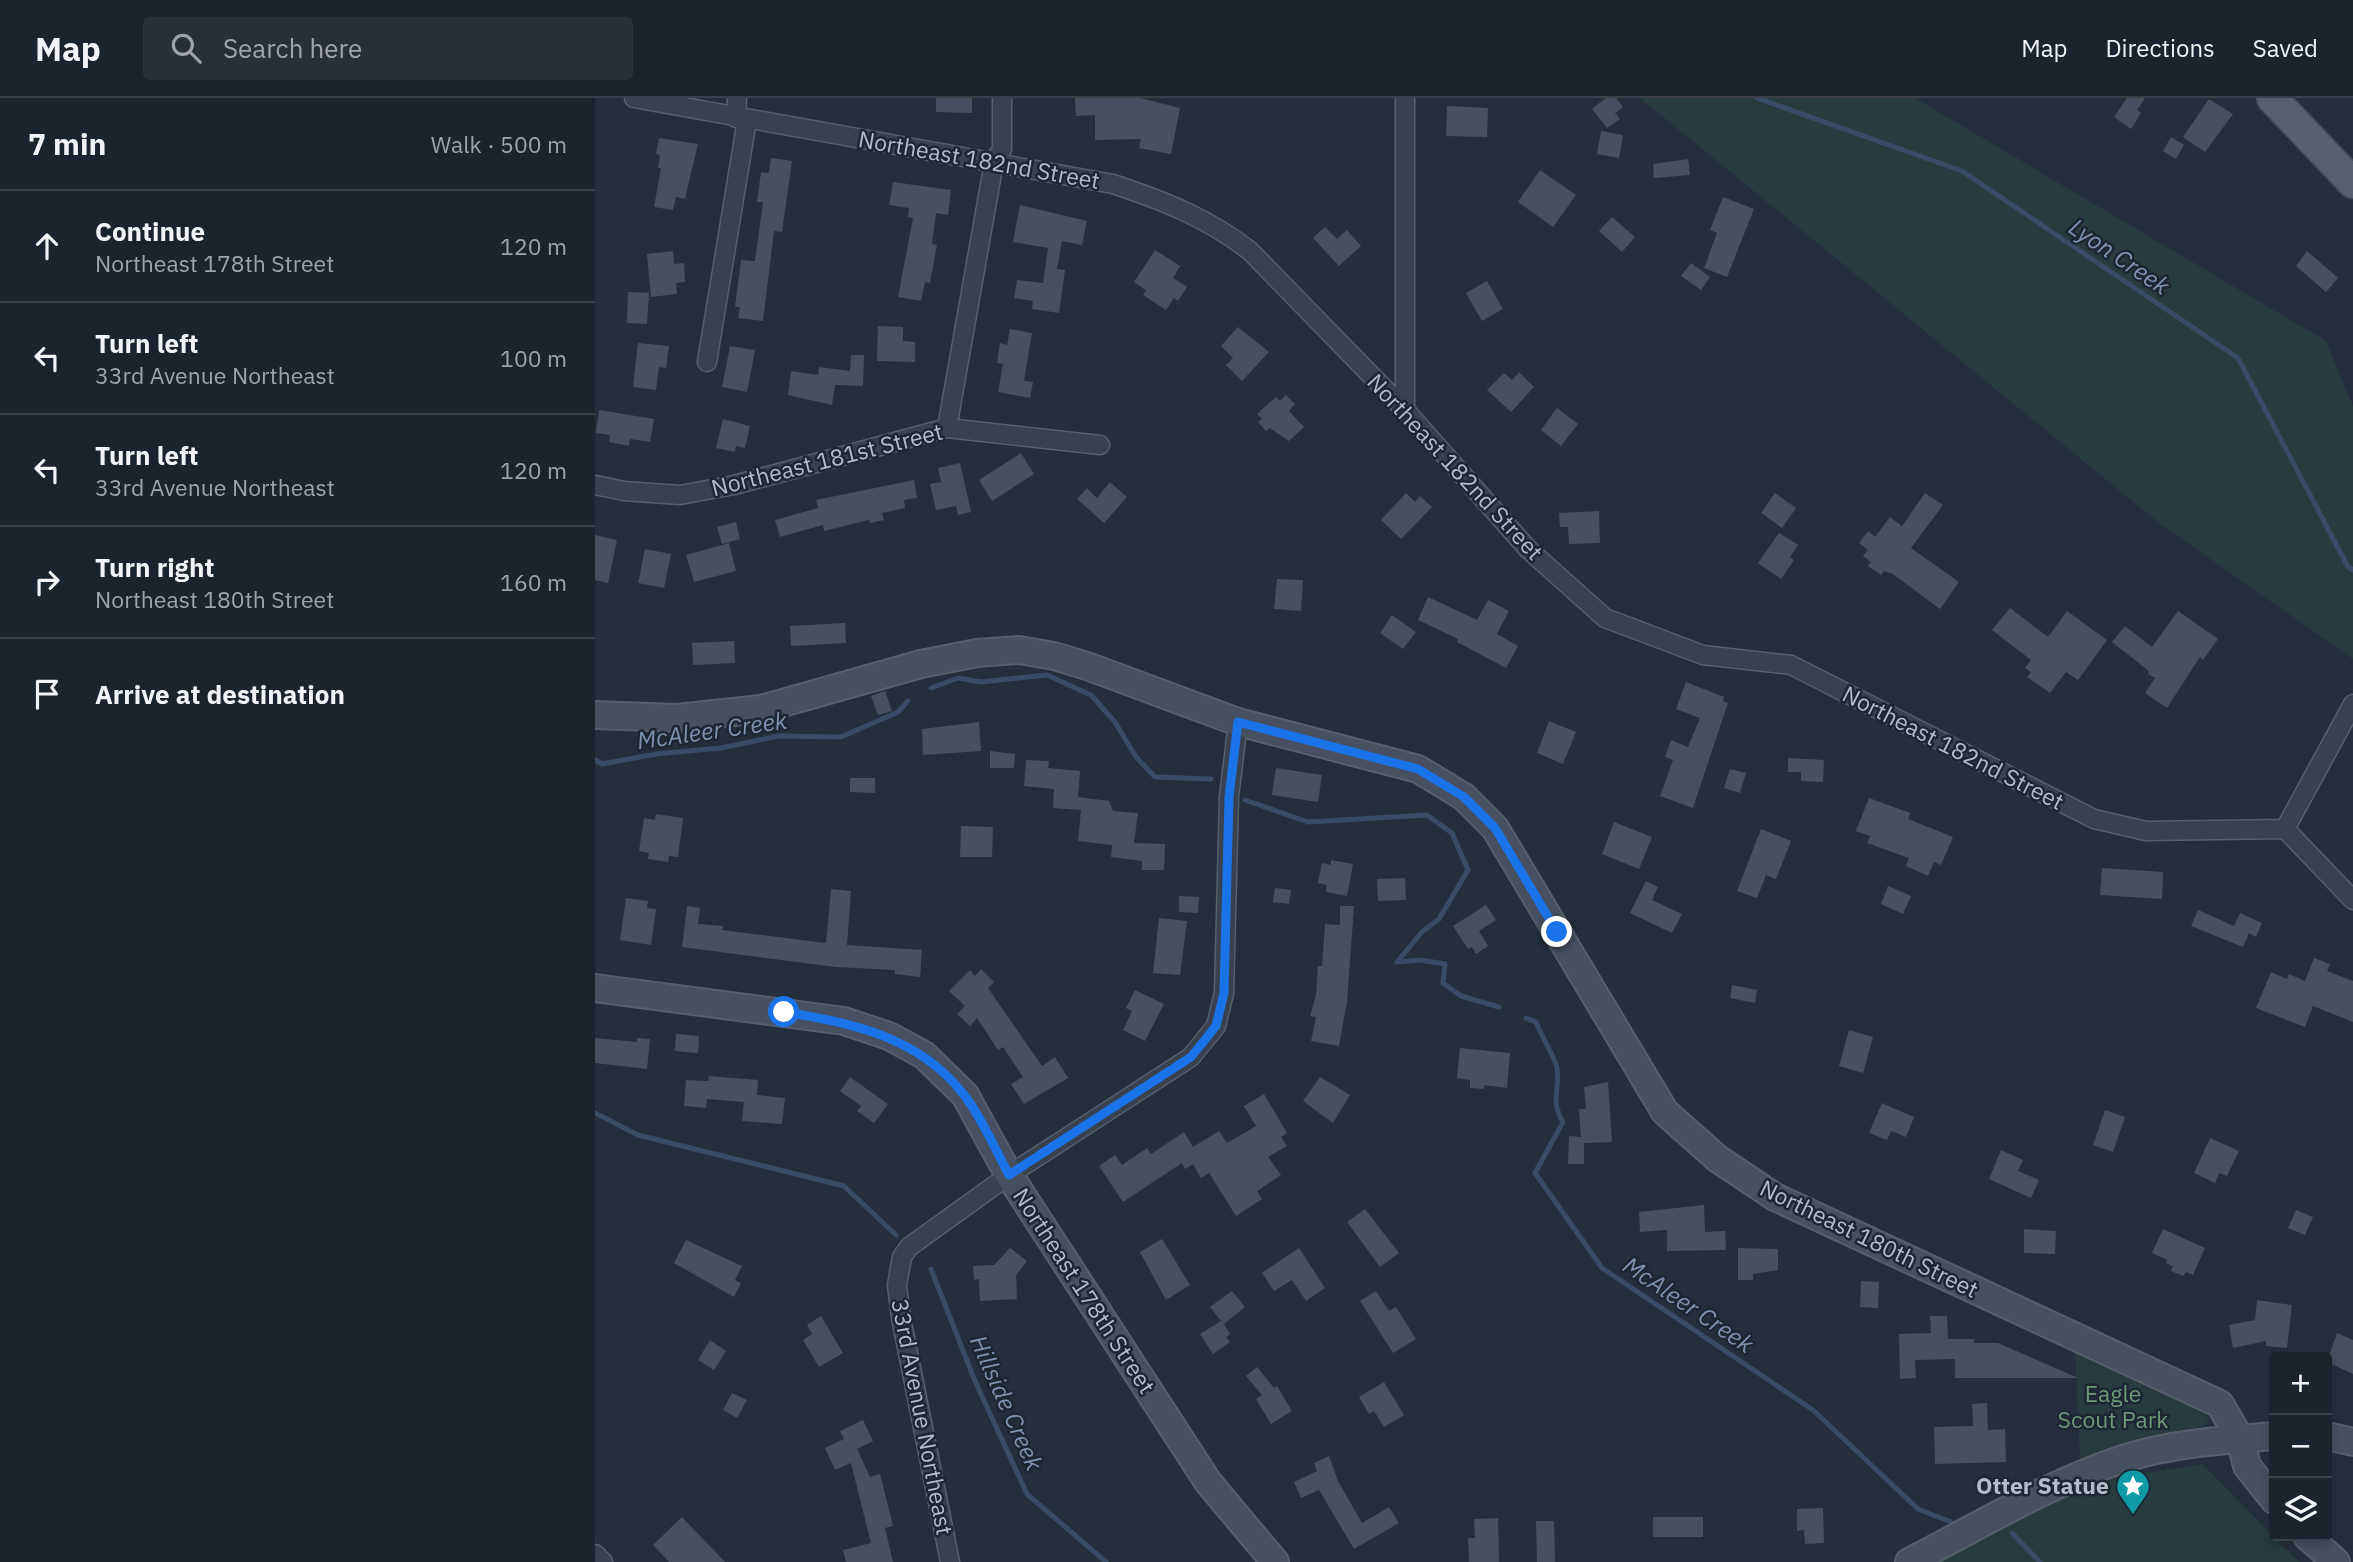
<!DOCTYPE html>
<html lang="en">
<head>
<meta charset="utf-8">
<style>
	body { margin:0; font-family:"IBM Plex Sans",sans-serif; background:#282f3a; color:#f1f3f6 }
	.controls { position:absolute; right:21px; bottom:21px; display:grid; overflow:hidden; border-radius:7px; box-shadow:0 4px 10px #0003 }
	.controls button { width:63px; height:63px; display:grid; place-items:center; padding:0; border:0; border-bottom:2px solid #39404a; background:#1b232e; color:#f1f3f6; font:35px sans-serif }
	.stop { position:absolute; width:21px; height:21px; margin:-16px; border:5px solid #1a73e8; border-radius:50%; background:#fff }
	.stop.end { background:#1a73e8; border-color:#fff; box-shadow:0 2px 7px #0008 }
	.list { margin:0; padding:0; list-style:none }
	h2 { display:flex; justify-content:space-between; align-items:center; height:91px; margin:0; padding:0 28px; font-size:30px }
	h2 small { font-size:23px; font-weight:400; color:#a0a4aa }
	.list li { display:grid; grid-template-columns:46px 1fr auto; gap:21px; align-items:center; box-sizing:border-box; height:112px; padding:0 28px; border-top:2px solid #39404a }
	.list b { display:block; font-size:26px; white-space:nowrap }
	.list p { margin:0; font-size:23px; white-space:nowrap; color:#a0a4aa }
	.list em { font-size:23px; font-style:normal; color:#a0a4aa }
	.icon { flex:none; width:38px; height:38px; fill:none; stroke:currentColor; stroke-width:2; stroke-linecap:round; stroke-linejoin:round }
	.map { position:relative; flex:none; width:1758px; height:1464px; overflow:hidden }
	header { display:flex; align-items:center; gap:42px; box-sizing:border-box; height:98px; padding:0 35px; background:#1b232e; border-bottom:2px solid #39404a }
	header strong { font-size:33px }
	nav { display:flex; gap:38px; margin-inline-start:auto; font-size:24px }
	.search { width:490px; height:63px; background:#282f3a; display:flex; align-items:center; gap:18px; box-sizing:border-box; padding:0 24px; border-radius:7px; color:#a0a4aa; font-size:26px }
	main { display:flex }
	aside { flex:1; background:#1b232e }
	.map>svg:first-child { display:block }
	.green { fill:#263c3f }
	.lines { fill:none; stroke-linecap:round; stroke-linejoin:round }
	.stream { stroke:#394c67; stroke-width:5 }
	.building { fill:#455162 }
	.street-casing { stroke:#565f6c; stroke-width:21 }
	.secondary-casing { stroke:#565f6c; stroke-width:30 }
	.primary-casing { stroke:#414a57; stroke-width:33 }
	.street { stroke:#38414e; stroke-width:18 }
	.secondary { stroke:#465061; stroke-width:26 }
	.primary { stroke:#56606e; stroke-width:30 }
	.route { stroke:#1a73e8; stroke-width:9 }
	.labels { text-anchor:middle; stroke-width:5; stroke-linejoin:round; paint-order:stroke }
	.street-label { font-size:23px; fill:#b4bcc9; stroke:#1d2633 }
	.park-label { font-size:23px; fill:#6b9a76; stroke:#1d2633 }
	.poi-label { font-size:23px; font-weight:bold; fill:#b4bcc9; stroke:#1d2633; text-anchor:end }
	.water-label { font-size:24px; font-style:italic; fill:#7c92b1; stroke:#1d2633 }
</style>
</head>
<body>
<header>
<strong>Map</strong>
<div class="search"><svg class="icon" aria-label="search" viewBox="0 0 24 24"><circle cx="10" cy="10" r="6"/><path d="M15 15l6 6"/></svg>Search here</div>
<nav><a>Map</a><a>Directions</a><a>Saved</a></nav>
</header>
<main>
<aside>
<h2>7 min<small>Walk · 500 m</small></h2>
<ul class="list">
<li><svg class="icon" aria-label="ahead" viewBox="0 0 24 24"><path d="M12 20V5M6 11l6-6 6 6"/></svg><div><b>Continue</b><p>Northeast 178th Street</p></div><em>120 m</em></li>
<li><svg class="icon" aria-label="left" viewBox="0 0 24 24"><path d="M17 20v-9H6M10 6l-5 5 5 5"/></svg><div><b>Turn left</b><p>33rd Avenue Northeast</p></div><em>100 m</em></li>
<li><svg class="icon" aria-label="left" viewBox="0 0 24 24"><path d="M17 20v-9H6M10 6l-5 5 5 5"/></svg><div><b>Turn left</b><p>33rd Avenue Northeast</p></div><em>120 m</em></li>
<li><svg class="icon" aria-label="right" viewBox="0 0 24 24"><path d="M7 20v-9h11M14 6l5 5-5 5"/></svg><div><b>Turn right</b><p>Northeast 180th Street</p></div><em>160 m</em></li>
<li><svg class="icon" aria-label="arrive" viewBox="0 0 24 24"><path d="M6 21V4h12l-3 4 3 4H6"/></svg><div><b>Arrive at destination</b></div></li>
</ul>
</aside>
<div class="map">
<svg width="1758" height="1464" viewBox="0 0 1758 1464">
	<rect width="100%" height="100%" fill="#242f3e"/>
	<path class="green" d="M1045,0H1320L1731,243L1758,308V561L1564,425Z
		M1480,1251L1606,1311L1614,1320L1611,1327L1535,1343L1485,1362Z
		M1607,1366L1704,1464H1340L1408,1420L1524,1379Z"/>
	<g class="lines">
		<path class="stream" d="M1162,0L1367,73L1643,260L1753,469L1758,472
			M336,590L363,580L386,584L452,577L496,597L520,624L541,659L560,679L616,681
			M0,662L7,666L61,656L126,650L183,638L246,639L303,614L313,603
			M650,702L713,724L832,717L857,735L873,772L844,821L827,834L802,864L825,862L850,866L848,885L866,898L904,909
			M931,920L941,924C945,936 962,963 962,970C965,992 955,1003 968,1024L940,1075L1007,1170L1218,1312L1323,1411L1356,1424
			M0,1015L43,1037L249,1088L301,1137
			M336,1171L380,1283L432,1396L511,1464
			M1417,1435L1445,1464"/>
	</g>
	<path class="building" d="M341,0H377V15L341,14Z
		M480,0H545L585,10L576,56L544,50L546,41L500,42V17L481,18Z
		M1011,0H1021L1028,9L1020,15L1025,21L1012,30L997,11Z
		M1532,0H1550L1542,12L1546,15L1536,31L1519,19Z
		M1614,1L1638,16L1610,54L1588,39Z
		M852,8L893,10L892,39L851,38Z
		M1006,33L1028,37L1024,60L1002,56Z
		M1576,39L1589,47L1581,61L1568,53Z
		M64,40L103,46L90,101L81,99L78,112L59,109L66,70H63L65,57L61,56Z
		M176,60L197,63L187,134L179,133L168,223L143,220L145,209H140L146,162L160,163L168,104H162L166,74L174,75Z
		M1093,61L1095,77L1059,80L1058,66Z
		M945,72L981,97L958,129L923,104Z
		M298,84L356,92L353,117L341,115L337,146L342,147L335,185L330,184L326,203L303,199L318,120L313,119L314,110L294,107Z
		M1128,99L1159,111L1132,179L1109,170L1122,135L1115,132Z
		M425,107L492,123L487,147L467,143L462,171L470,172L464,215L437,211L438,203L419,200L422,182L448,185L453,150L418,144Z
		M1017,119L1040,139L1027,154L1004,133Z
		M730,129L742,141L752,132L766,148L744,168L718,140Z
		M560,152L585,168L578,180L592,189L583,203L579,200L571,212L548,197L551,192L539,184Z
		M78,153L79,166L89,165L90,184L81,185L82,196L56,199L52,156Z
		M1712,153L1743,180L1731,194L1701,168Z
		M1096,165L1115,179L1106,192L1086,178Z
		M892,183L908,211L887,223L871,195Z
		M33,194L54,195L52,226L32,225Z
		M283,228L308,229V243L320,244V264L282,263Z
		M643,229L674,254L647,283L631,267L638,260L626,248Z
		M415,231L437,235L429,283L438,284L435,300L403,294L408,266L402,265L405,245L412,247Z
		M43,245L74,248L71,270L64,269L61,292L38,289Z
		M135,248L160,252L152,294L127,289Z
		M256,257H269L268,288L240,287L237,307L193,297L196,273L223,277L224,269L255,273Z
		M924,274L939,289L916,314L892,292L909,275L917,282Z
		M691,297L700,306L694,313L709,329L694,343L675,330L671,333L663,324L667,321L662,316L681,299L685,303Z
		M962,310L983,326L966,348L946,332Z
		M4,312L59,321L55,344L35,341L34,348L14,344L15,337L1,335Z
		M128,321L155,328L150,350L141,348L140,354L121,350Z
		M426,355L439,376L397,403L384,382Z
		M365,365L376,414L363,417L361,408L341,412L335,386L346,384L343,370Z
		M319,382L322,400L309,402L310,410L287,415L289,422L275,425L274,422L229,433L228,427L185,439L180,422L223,410L221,402Z
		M515,384L532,399L509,425L482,401L492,390L502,400Z
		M811,395L820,404L825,398L837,409L806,441L786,422Z
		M1180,395L1201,410L1187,430L1166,415Z
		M1330,395L1348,407L1316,450L1364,484L1345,511L1298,476L1289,473L1286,477L1273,468L1276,464L1268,458L1273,452L1264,445L1273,433L1280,439L1295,419L1307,428Z
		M1004,413L1005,445L974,446L973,429H965L964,415Z
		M141,424L145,441L127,446L122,429Z
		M1184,435L1203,447L1195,459L1199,462L1186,481L1163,465Z
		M0,437L22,442L13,485L0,482Z
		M134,445L141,473L99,484L91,457Z
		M50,451L76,456L69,490L43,485Z
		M682,481L708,482L706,513L679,511Z
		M833,499L882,522L893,502L914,513L902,536L923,548L911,570L862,544L863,541L823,522Z
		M1415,510L1453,539L1472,513L1512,542L1483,582L1471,574L1455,595L1432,579L1436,574L1430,570L1436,562L1397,532Z
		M1583,513L1623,541L1608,562L1605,559L1572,610L1550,595L1560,580L1553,576L1554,573L1517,544L1530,528L1557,549Z
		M797,517L821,534L808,551L785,535Z
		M250,525L251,545L196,548L195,528Z
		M139,543L140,565L98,567L97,545Z
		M1091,584L1129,599L1128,603L1133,605L1098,710L1065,698L1078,662L1070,659L1076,642L1093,649L1105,620L1081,611Z
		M290,593L297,613L283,617L276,598Z
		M954,623L981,634L968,666L942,655Z
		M384,624L386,653L328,657L327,631Z
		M395,653L420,656L419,670H395Z
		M1193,660L1229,662L1228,684L1206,683V674H1193Z
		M431,662L454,663L453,670L485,673L483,699L514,703L518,713L543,715L539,745L570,746L569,772H547V763L516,759L517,747L483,743L486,712L458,710L459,691L429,688Z
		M681,670L727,677L723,704L677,697Z
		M1135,671L1151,675L1145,695L1129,690Z
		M255,680H280V695L255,694Z
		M1274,700L1315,715L1313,721L1358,739L1346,767L1339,764L1333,778L1311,768L1314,760L1272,745L1275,738L1261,733Z
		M61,716L88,720L83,759L74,758L73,764L53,761L54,755L44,753L49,720L60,722Z
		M1019,724L1057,739L1044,771L1007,756Z
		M366,728L398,729L397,759H365Z
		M1166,731L1196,743L1181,781L1171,777L1162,800L1142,793Z
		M736,762L758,766L752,798L731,794L732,787L723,785L727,765L736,767Z
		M1507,770L1568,774L1567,801L1505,797Z
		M810,780L811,802L783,803L782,781Z
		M1051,783L1063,789L1057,802L1087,816L1077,835L1035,815Z
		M1293,788L1316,798L1308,816L1286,806Z
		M680,790L696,792L694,806L678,804Z
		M236,791L256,793L252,847L327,852L325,879L300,876V872L241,869L87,849L92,808L105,810L103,826L128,828L127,832L231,845Z
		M584,798L604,799L603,815L584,814Z
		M31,800L53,803L52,810L61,811L56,847L25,842Z
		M891,807L901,822L884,833L893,848L881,856L877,849L873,851L858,828Z
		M745,808H759L752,904L744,948L716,943L721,919L715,918L721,897L723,868H727L730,826L745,827Z
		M1603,812L1639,828L1645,815L1667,825L1661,839L1654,835L1648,849L1596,828Z
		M564,820L592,823L585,877L558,875Z
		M1719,860L1735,866L1732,873L1758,883V924L1718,908L1710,929L1661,910L1676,874L1692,881L1694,876L1710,883Z
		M386,871L399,884L393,890L447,968L460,959L473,980L429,1006L416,986L428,979L408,949L403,952L382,920L375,928L362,916L370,908L354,893L375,872L380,878Z
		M1137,887L1162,892L1160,905L1135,900Z
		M540,892L569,906L550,943L528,932L537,913L531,910Z
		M1254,932L1278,939L1268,975L1244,968Z
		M81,936L104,938L103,955L80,953Z
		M0,940L42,944V940L55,941L52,971L0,965Z
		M865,950L915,955L912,990L889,987V991L875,990V982L862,980Z
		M114,978L163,982L162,997L190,1000L187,1026L147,1023L149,1004L112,1001L111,1010L89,1008L91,982L113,983Z
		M255,979L293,1006L279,1025L262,1013L266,1008L245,993Z
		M725,979L755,997L738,1025L708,1003Z
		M1013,984L1017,1044L989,1045V1066H973L974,1038L986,1039L984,1011H991L989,989Z
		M669,996L692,1035L686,1039L692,1048L673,1059L686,1077L662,1093L667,1101L641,1118L614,1075L606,1080L598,1066L590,1071L587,1065L528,1104L504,1068L520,1057L527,1067L552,1050L556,1056L589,1034L598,1049L624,1033L632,1045L661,1028L649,1008Z
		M1287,1005L1319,1019L1311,1039L1296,1033L1292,1042L1274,1035Z
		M1510,1012L1530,1019L1518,1054L1498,1047Z
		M1615,1040L1644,1053L1632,1078L1624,1075L1620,1085L1599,1075Z
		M1406,1052L1428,1062L1423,1073L1444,1082L1436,1100L1394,1081Z
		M1109,1107L1110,1134L1130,1133L1131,1152L1072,1153V1132L1045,1134L1044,1114Z
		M770,1111L804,1155L785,1169L752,1124Z
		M1701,1112L1718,1119L1710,1137L1693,1130Z
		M1429,1131L1461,1133L1460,1156L1429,1155Z
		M1568,1131L1610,1150L1598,1177L1591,1174L1588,1178L1576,1173L1578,1168L1571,1165L1572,1162L1557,1155Z
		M567,1141L595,1187L571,1202L545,1154Z
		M91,1142L147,1168L140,1182L146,1185L139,1199L79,1165Z
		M415,1150L432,1163L421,1177L422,1201L385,1203L384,1181L379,1182L378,1168L399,1167Z
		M704,1150L730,1190L711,1203L697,1182L679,1193L667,1175Z
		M1143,1150L1183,1151V1172L1158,1176V1182H1143Z
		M1266,1183L1284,1184L1283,1210L1265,1209Z
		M637,1193L650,1209L629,1226L635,1236L631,1239L635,1244L618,1256L605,1236L626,1223L615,1209Z
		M781,1193L794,1213L801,1209L821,1241L798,1255L765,1203Z
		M1662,1202L1697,1207L1692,1250L1671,1248V1243L1638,1250L1634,1227L1660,1222Z
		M226,1218L248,1255L224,1269L208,1242L217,1236L212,1227Z
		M1335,1218H1352L1353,1241H1379V1245H1403L1483,1280H1360V1261L1320,1262L1321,1280L1305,1281L1304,1236L1336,1235Z
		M1742,1235L1758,1242V1276L1732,1264Z
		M115,1242L131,1253L119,1272L103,1262Z
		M662,1269L679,1290L682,1288L697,1313L676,1326L661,1301L667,1297L651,1278Z
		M789,1284L809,1317L789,1329L779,1313L774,1316L764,1299Z
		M137,1295L152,1302L142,1320L128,1312Z
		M1392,1305L1393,1332L1410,1331L1411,1364L1340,1366L1339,1329L1378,1328L1377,1306Z
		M268,1322L278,1343L262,1351L275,1379L285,1376L298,1428L290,1430L298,1464H251L248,1452L276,1445L256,1365L240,1372L230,1350L249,1341L245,1333Z
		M734,1358L743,1383L767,1425L794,1409L804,1425L759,1451L724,1392L706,1400L699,1384L722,1373L719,1365Z
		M1228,1410L1229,1445L1210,1446L1209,1432L1202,1433V1411Z
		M87,1419L130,1464H74L58,1447Z
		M1058,1419H1108V1439H1058Z
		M903,1420L904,1464H874L873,1440H880L879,1421Z
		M941,1423H959L960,1464H942Z"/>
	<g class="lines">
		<g class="street-casing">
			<path id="street" d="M39,0L518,86C569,103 613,120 655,153L810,312L933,451L1010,520L1108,557L1196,567L1499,721L1551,733L1690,731
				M141,20L142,0
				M112,264L152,22
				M810,312V0
				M352,330L399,64L407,51V0
				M0,387L29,393L85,397L139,387L352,330L505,347
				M1690,731L1758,606
				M1690,731L1758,802
				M0,1456L8,1464
				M355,1464L306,1220L302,1187L307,1159L314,1149L414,1077L596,959L621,928L629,895L634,699L643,624"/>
		</g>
		<g class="secondary-casing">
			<path id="secondary" d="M0,617L82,620L166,611L326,566L382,555L424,552L459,558L492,568L643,624L823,671L869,699L900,730L1070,1014L1123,1061L1180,1099L1625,1306L1645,1341L1652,1368L1679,1402
				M0,890L249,923L294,938L329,957L370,997L414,1077L613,1384L680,1464
				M1732,1338L1758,1344
				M1712,1438L1741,1464
				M1314,1464C1386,1427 1454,1385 1531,1360C1578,1345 1631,1342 1679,1338"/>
		</g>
		<g class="primary-casing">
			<path id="primary" d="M1677,0L1758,85"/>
		</g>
		<use href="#street" class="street"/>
		<use href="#secondary" class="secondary"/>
		<use href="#primary" class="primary"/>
	</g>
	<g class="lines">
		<path class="route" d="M189,914C257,925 325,939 369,997C387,1020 400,1051 414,1077L596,959L621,928L629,895L634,699L643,624L823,671L869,699L900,730L962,834"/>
	</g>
	<defs>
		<g id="sight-pin" transform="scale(1.75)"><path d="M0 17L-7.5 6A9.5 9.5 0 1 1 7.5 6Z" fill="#0f9aa8" stroke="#1d2633"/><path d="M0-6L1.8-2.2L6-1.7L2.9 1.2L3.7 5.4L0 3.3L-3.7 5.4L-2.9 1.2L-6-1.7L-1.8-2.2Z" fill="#fff"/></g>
	</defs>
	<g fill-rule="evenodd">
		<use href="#sight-pin" x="1538" y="1388"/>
	</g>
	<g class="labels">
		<g class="street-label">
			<text transform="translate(384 62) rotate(10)" y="8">Northeast 182nd Street</text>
			<text transform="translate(232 362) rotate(-14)" y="8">Northeast 181st Street</text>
			<text transform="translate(860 369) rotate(47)" y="8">Northeast 182nd Street</text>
			<text transform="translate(1358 650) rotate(27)" y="8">Northeast 182nd Street</text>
			<text transform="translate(1274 1141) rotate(26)" y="8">Northeast 180th Street</text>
			<text transform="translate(489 1193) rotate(57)" y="8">Northeast 178th Street</text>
			<text transform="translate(327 1319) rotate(79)" y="8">33rd Avenue Northeast</text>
		</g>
		<g class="park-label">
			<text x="1518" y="1304">Eagle<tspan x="1518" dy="26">Scout Park</tspan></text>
		</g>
		<g class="poi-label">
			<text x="1514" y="1396">Otter Statue</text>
		</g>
		<g class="water-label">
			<text transform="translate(1524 159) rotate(34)" y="8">Lyon Creek</text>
			<text transform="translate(117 633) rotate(-8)" y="8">McAleer Creek</text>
			<text transform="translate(1093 1207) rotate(34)" y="8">McAleer Creek</text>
			<text transform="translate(411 1305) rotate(66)" y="8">Hillside Creek</text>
		</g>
	</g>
</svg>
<div class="controls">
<button>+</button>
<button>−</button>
<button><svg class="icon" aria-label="layers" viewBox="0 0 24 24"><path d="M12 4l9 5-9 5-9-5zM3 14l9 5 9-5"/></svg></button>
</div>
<div class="stop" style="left:189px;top:914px"></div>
<div class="stop end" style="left:962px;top:834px"></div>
</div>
</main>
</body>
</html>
